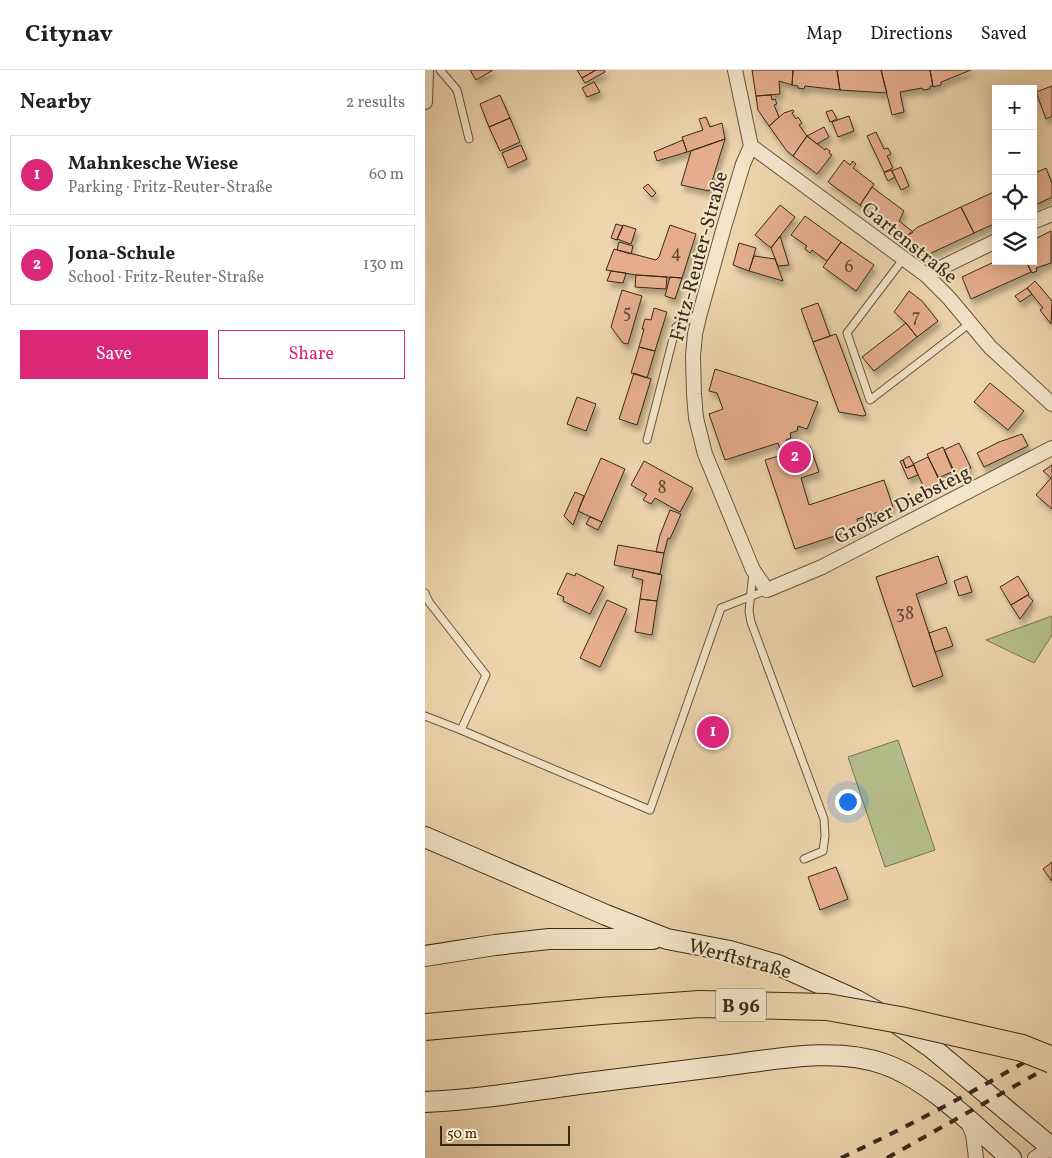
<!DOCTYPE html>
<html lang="en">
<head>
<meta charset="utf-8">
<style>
	body { margin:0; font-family:Vollkorn,serif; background:#f2f2f2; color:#202124 }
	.controls { position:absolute; right:15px; top:15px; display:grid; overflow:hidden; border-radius:0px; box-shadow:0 2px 12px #0003 }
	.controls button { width:45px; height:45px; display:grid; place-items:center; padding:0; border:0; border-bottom:1px solid #e0e0e0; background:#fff; color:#202124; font:25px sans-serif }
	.scale { position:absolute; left:15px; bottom:12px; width:130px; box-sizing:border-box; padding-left:5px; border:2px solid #382a19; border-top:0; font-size:14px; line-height:18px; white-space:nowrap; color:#382a19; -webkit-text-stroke:4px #f4e4ca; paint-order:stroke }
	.you { position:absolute; left:422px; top:731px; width:18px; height:18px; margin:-12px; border:4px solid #fff; border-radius:50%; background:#1a73e8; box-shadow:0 0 0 8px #1a73e833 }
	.badge { display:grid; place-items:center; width:32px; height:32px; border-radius:50%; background:#db2777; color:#fff; font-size:16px; font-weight:700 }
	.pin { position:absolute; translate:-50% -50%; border:2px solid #fff; box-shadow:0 1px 5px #0006 }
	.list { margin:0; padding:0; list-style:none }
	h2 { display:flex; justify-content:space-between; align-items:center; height:65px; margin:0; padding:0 20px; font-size:21px }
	h2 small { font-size:16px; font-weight:400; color:#757577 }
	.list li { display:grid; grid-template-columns:32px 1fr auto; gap:15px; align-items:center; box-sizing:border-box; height:80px; margin:0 10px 10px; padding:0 10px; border:1px solid #e0e0e0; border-radius:0px }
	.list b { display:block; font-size:19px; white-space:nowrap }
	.list p { margin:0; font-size:16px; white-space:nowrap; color:#757577 }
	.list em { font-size:16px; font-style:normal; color:#757577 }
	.actions { display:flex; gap:10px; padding:15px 20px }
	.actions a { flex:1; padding:11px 0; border:1px solid #db2777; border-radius:0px; text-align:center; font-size:18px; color:#db2777 }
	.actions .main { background:#db2777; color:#fff }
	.icon { flex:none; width:28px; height:28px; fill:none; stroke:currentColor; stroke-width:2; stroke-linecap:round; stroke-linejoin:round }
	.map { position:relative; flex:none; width:627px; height:1088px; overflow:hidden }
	header { display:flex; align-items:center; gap:30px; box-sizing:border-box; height:70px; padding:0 25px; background:#fff; border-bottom:1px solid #e0e0e0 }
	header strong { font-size:24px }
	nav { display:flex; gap:28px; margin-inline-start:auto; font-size:18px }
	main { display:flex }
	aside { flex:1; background:#fff }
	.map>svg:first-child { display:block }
	.green { fill:#b5be8c; stroke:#767452 }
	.building { fill:#e5ad8c; stroke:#382a19; filter:url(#shadow) }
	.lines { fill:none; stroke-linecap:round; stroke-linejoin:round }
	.lane-casing { stroke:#66553e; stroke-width:9 }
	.street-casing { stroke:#66553e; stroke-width:16 }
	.secondary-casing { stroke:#382a19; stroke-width:22 }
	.lane { stroke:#f4e4ca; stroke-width:7 }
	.street { stroke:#f4e4ca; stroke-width:14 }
	.secondary { stroke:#f4e4ca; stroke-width:20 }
	.rail { stroke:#382a19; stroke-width:4; stroke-dasharray:9 9; stroke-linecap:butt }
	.highway-bridge-casing { stroke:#382a19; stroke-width:28; stroke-linecap:butt }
	.highway-bridge { stroke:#eed5ad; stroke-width:26 }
	.labels { text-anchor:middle; stroke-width:4; stroke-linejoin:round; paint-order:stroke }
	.number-label { font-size:18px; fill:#634b36 }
	.shield { fill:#f4e4ca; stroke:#70624e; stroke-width:1 }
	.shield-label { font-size:19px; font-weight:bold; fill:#382a19 }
	.street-label { font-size:20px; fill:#382a19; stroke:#f4e4ca }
</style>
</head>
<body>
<header>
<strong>Citynav</strong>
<nav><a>Map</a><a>Directions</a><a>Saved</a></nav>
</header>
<main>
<aside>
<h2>Nearby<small>2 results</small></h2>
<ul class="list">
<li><span class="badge">1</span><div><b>Mahnkesche Wiese</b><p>Parking · Fritz-Reuter-Straße</p></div><em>60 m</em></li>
<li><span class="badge">2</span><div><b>Jona-Schule</b><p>School · Fritz-Reuter-Straße</p></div><em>130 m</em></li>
</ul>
<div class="actions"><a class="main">Save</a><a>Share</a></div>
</aside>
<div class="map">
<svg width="627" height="1088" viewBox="0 0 627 1088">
	<defs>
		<filter id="shadow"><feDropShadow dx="3" dy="5.5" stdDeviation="2.5" flood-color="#0004"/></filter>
	</defs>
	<rect width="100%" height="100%" fill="#eed5ad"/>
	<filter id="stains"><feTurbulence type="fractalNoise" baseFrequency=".004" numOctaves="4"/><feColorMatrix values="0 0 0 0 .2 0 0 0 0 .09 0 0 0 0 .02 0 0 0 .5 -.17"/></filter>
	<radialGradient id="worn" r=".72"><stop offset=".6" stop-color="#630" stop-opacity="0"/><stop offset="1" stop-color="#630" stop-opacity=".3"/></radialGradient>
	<path class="green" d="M627,546V565L609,593L561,570Z
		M473,670L510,780L460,797L423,687Z"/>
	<path class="building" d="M45,0H68L51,10Z
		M152,0H171L157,8Z
		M171,0H179L180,2L160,13L157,8Z
		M327,0H368L367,15L354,11L355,24L331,26Z
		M368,0H412L415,20L380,16L379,19L373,18V16L367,15Z
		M412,0H456L462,23L415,20Z
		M456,0H505L508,16H505V19L498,20L497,18L475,22L479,42L467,45Z
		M505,0H546L516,12V15L508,17Z
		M169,12L175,22L162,27L157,18Z
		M627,16V46L621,49L611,22Z
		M75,25L85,48L64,57L55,34Z
		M346,25L347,30L350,29L352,34L349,35L354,47L344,56L333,40L331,26Z
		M368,40L369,42L367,43L371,49L373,47L377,53L374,55L382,66L368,86L362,81L344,56L359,43Z
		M407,40L412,49L405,52L401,42Z
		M424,46L429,61L413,67L407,52Z
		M281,47L285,57L297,53L300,69L262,82L257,67L278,60L274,49Z
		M85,48L95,72L75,81L64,57Z
		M399,57L404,67L392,74L382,66Z
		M451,62L459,79L463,78L466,84L462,86L468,98L459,102L442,66Z
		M382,66L400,80L401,78L405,81L404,83L407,85L392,104L368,86Z
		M300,69L284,121L256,115L266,81Z
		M258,70L262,82L232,91L229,82Z
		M96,75L102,89L83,98L77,83Z
		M419,90L425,95L428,91L431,94L428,98L449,114L435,135L403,112Z
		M476,97L484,116L476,120L467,101Z
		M621,98L627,113V127L608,136V104Z
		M466,100L470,107L463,111L459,103Z
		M223,114L231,123L227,127L218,118Z
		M447,117L479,141L474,151L488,162L479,168L435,135Z
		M571,121V153L549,163L536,137Z
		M355,135L370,147L346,178L330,165Z
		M536,137L549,163L502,185L479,168L493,157Z
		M380,146L416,172L402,191L387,180L385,183L380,179L382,176L366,165Z
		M191,154L198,156L192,170L186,168Z
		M198,155L211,159L206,174L192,169Z
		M245,155L271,164L257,208L211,205L181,200L189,179L231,190L234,187Z
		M626,161V193L611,198L612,201L607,203L601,191H608V170Z
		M355,166L364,195L353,196L346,178Z
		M194,172L208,176L206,184L192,180Z
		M416,172L449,195L431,221L398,197Z
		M314,173L331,178L324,201L308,195Z
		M329,186L350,189L358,211L324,201Z
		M571,191H601L606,202L546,229L537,207Z
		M186,201L201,203L198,213L182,211Z
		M211,205L242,207L241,219L210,217Z
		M245,207L257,208L250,229L240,226Z
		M610,211L627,231L626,254L615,240L618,238L602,218Z
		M602,218L607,224L595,232L590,226Z
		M197,220L217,226L203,274L198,273L186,257Z
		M484,221L497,231L513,251L492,267L481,253L469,242Z
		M393,233L405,266L388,272L376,239Z
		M229,238L242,242L230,281L214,277L219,259H217L220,249L226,250Z
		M481,253L492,267L449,301L437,287Z
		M411,264L441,345L438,346L414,342L388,272Z
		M214,277L230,281L222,308L206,303Z
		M290,299L393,332L382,359L373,356L372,361L365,363L366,368L361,370L365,382L385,376L394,402L376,408L384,435L459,410L468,437L432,449L434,458L370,479L340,390L357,385L353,373L300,390L284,344L298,339L292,323L284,321Z
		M209,303L226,309L212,355L194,349Z
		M565,313L599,341L583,360L549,332Z
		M152,327L171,334L161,361L142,354Z
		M597,364L603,376L559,397L552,383L574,372Z
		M534,373L546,398L530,406L519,380Z
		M518,377L529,401L513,408L502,384Z
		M484,386L489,395L481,398L478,390Z
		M503,387L516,412L500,420L488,394Z
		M176,388L200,399L177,452L153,441Z
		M478,390L481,398L489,395L493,405L483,409L475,391Z
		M219,391L268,418L255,442L230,428L226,434L218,430L222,424L206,415Z
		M627,395V439L611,425L626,408L618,401Z
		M150,422L159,426L148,455L139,446Z
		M245,440L256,444L245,469L243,468L239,483L231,482L235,465Z
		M165,447L177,452L173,460L161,454Z
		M193,475L239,483L235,504L189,495Z
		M513,486L522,513L491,524L518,606L488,617L451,507Z
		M209,499L237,505L232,531L215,529L218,510L207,507Z
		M142,503L150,506L151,503L179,517L165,544L138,531L139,527L132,524Z
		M542,506L547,522L534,526L529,511Z
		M593,506L604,524L586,535L575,517Z
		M603,525L608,531L595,549L586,535Z
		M215,529L232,531L227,565L210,562Z
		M182,530L202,539L175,597L155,588Z
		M521,557L528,576L510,582L504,563Z
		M627,792V811L618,799Z
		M411,797L423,829L395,840L383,807Z"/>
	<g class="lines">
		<g class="lane-casing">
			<path id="lane" d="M15,0L32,20L44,69
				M479,188L422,263L445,330L544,254
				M222,370L251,257L275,243
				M328,502L324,541L326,552L399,749L400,766L398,781L379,789
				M0,523L4,532L61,605L36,660
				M0,646L36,660L225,740L296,538L342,520"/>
		</g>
		<g class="street-casing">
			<path id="street" d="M310,0L326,76L318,94L299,157L275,243L270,264L268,286L269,324L271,348L280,384L328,500L342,520L397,497L627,378
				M0,32L1,0
				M326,76L501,205L524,228L565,277L627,334
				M608,152L627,144
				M501,205L571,171
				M542,1051L548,1064L551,1088
				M610,1088L627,1077"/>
		</g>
		<g class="secondary-casing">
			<path id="secondary" d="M0,767L181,845L242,869L305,881L353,895L431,930L470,952L507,978L627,1078
				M0,886L70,875L124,869H228
				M0,1032C54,1030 108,1020 162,1013C207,1007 252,1002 297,996C347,990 410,976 459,994C505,1010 549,1056 586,1088"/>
		</g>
		<use href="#lane" class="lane"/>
		<use href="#street" class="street"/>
		<use href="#secondary" class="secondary"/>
		<path class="rail" d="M416,1088C488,1054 558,1017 627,976
			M462,1088L627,995"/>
		<g class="highway-bridge-casing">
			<path id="highway-bridge" d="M0,957L176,941L275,934L402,937L475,950L597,978L627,990"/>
		</g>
		<use href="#highway-bridge" class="highway-bridge"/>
	</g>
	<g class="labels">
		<g class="number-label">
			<text x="251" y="188">4</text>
			<text x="424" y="202">6</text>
			<text x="202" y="248">5</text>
			<text x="491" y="252">7</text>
			<text x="237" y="423">8</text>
			<text x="480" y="549">38</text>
		</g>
		<rect class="shield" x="291" y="918.5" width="50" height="33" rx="4"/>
		<g class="shield-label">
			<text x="316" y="942">B 96</text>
		</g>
		<g class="street-label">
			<text transform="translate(485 172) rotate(39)" y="7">Gartenstraße</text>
			<text transform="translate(273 186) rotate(-75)" y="7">Fritz-Reuter-Straße</text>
			<text transform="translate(477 434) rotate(-27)" y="7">Großer Diebsteig</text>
			<text transform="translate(315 888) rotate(15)" y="7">Werftstraße</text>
		</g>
	</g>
	<rect width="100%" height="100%" filter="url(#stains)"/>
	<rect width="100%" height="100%" fill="url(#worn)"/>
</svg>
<div class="controls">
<button>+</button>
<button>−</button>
<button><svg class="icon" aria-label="locate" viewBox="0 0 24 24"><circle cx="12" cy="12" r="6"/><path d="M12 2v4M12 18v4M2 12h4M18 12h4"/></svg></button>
<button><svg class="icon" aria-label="layers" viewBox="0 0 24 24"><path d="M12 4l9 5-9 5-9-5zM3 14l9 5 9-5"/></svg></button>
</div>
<div class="scale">50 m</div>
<div class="you"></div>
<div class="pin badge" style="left:288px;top:662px">1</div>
<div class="pin badge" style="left:370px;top:387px">2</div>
</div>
</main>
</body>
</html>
